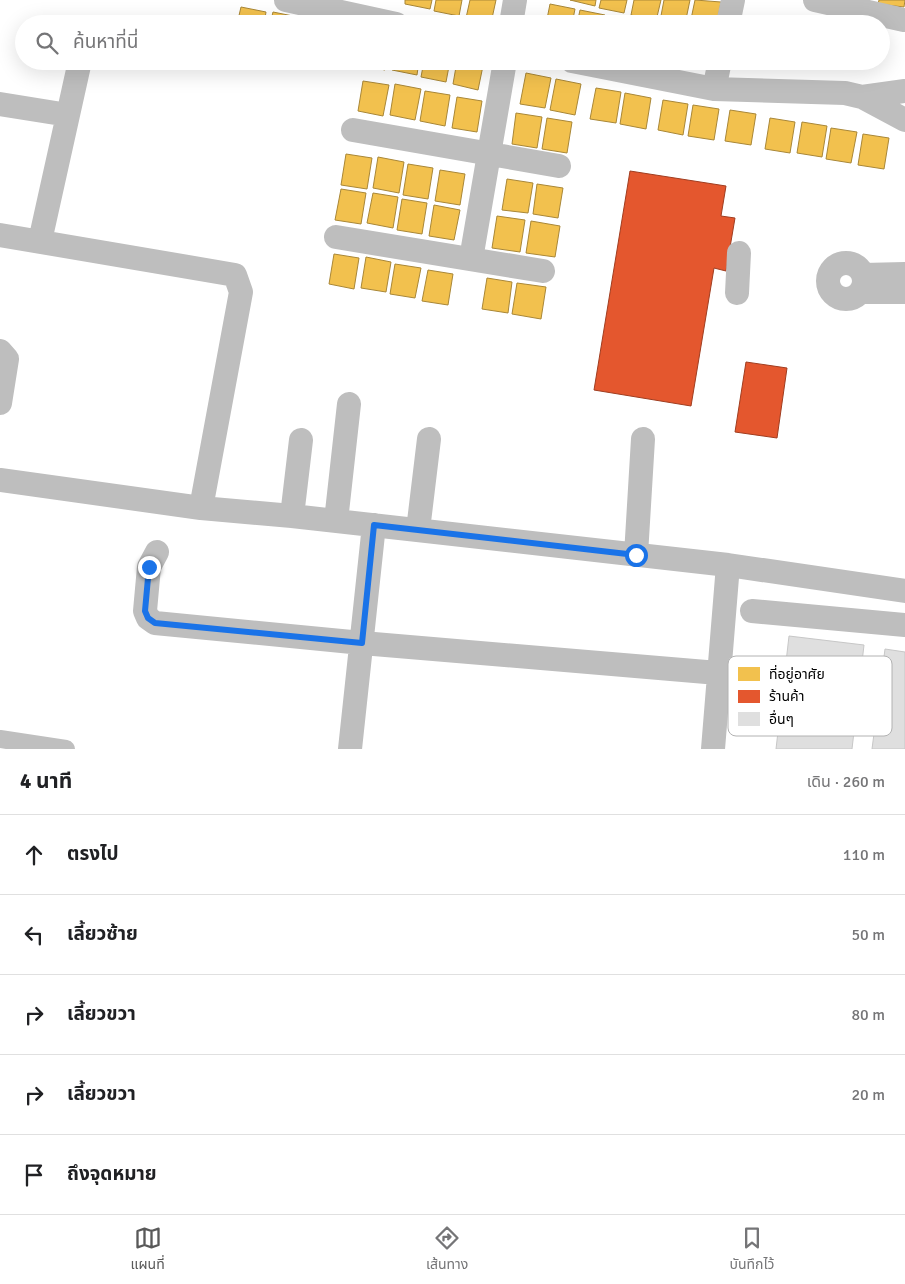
<!DOCTYPE html>
<html lang="th">
<head>
<meta charset="utf-8">
<style>
	body { margin:0; font-family:Signika,"Noto Sans Thai",sans-serif; background:#f2f2f2; color:#202124 }
	.stop { position:absolute; width:15px; height:15px; margin:-11px; border:4px solid #1a73e8; border-radius:50%; background:#fff }
	.stop.end { background:#1a73e8; border-color:#fff; box-shadow:0 1px 5px #0008 }
	.list { margin:0; padding:0; list-style:none }
	h2 { display:flex; justify-content:space-between; align-items:center; height:65px; margin:0; padding:0 20px; font-size:21px }
	h2 small { font-size:16px; font-weight:400; color:#757577 }
	.list li { display:grid; grid-template-columns:32px 1fr auto; gap:15px; align-items:center; box-sizing:border-box; height:80px; padding:0 20px; border-top:1px solid #e0e0e0 }
	.list b { display:block; font-size:19px; white-space:nowrap }
	.list em { font-size:16px; font-style:normal; color:#757577 }
	.icon { flex:none; width:28px; height:28px; fill:none; stroke:currentColor; stroke-width:2; stroke-linecap:round; stroke-linejoin:round }
	.map { position:relative; flex:none; width:905px; height:749px; overflow:hidden }
	.search { position:absolute; background:#fff; box-shadow:0 5px 20px #0002; left:15px; right:15px; top:15px; height:55px; display:flex; align-items:center; gap:12px; box-sizing:border-box; padding:0 18px; border-radius:28px; color:#757577; font-size:19px }
	.sheet { height:465px; background:#fff }
	nav { display:flex; justify-content:space-around; align-items:center; box-sizing:border-box; height:70px; border-top:1px solid #e0e0e0; background:#fff; font-size:14px; color:#757577 }
	nav a { display:grid; justify-items:center; gap:2px }
	nav .on { color:#595959 }
	.map>svg:first-child { display:block }
	.homes { fill:#f2c14e; stroke:#a98737 }
	.shops { fill:#e4572e; stroke:#a03d20 }
	.lines { fill:none; stroke-linecap:round; stroke-linejoin:round }
	.canal { stroke:#bfbfbf; stroke-width:18 }
	.building { fill:#dfdfdf; stroke:#c7c7c7 }
	.minor { stroke:#bebebe; stroke-width:24 }
	.route { stroke:#1a73e8; stroke-width:6 }
	.key { fill:#fff; stroke:#b2b2b2; stroke-width:1 }
	.key-label { font-size:14px; fill:#000 }
</style>
</head>
<body>
<div class="map">
<svg width="905" height="749" viewBox="0 0 905 749">
	<rect width="100%" height="100%" fill="#fff"/>
	<path class="homes" d="M405,0H432L430,9L405,4Z
		M436,0H462L459,16L434,11Z
		M470,0H496L491,23L466,18Z
		M570,0H596L595,6Z
		M601,0H627L624,13L599,8Z
		M634,0H661L656,21L631,15Z
		M664,0H690L685,24L660,21Z
		M695,0L721,2L717,24H690Z
		M879,0H905L904,7L878,4Z
		M550,4L575,9L572,24H546Z
		M241,7L266,12L264,24H237Z
		M580,10L605,15L604,24H577Z
		M273,12L298,17L296,24H270Z
		M613,18L638,23V24H612Z
		M361,61H387L385,70L360,65Z
		M393,61H419L417,75L392,70Z
		M424,61H450L446,82L421,77Z
		M457,61H484L478,90L453,84Z
		M675,61H701L699,68L674,63Z
		M526,73L551,78L545,108L520,104Z
		M556,79L581,84L575,115L550,110Z
		M363,81L389,85L383,116L358,111Z
		M395,84L421,89L415,120L390,115Z
		M596,88L621,92L616,123L590,119Z
		M425,91L450,95L445,126L420,121Z
		M625,93L651,98L646,129L620,124Z
		M457,97L482,101L477,132L452,128Z
		M663,100L688,104L683,135L658,130Z
		M693,105L719,109L714,140L688,136Z
		M730,110L756,114L751,145L725,141Z
		M516,113L542,117L537,148L512,144Z
		M547,118L572,122L567,153L542,149Z
		M770,118L795,122L790,153L765,149Z
		M802,122L827,126L822,157L797,153Z
		M831,128L857,132L851,163L826,159Z
		M863,134L889,138L884,169L858,165Z
		M346,154L372,158L367,189L341,185Z
		M378,157L404,162L399,193L373,188Z
		M408,164L433,168L428,199L403,195Z
		M440,170L465,174L460,205L435,201Z
		M507,179L533,183L528,213L502,210Z
		M537,184L563,188L558,218L533,214Z
		M341,189L366,193L361,224L335,220Z
		M373,193L398,197L393,228L367,223Z
		M402,199L427,203L422,234L397,230Z
		M434,205L460,210L454,240L429,236Z
		M497,216L525,220L520,252L492,248Z
		M531,221L560,226L555,257L526,253Z
		M334,254L359,258L354,289L329,284Z
		M366,257L391,262L386,292L361,288Z
		M395,264L421,268L415,298L390,294Z
		M428,270L453,274L448,305L422,301Z
		M487,278L512,282L508,313L482,309Z
		M517,283L546,287L541,319L512,314Z"/>
	<path class="shops" d="M630,171L726,186L721,216L735,218L726,271L714,268L691,406L594,390Z
		M746,362L787,368L777,438L735,432Z"/>
	<g class="lines">
		<path class="canal" d="M0,739L66,749"/>
	</g>
	<path class="building" d="M789,636L864,645L852,749H776Z
		M885,649L905,652V749H872Z"/>
	<g class="lines">
		<path class="minor" d="M286,0L396,24
			M815,0L904,20
			M511,24L515,0
			M728,24L733,0
			M572,61L714,89L845,93L862,97L905,120
			M714,89L720,61
			M862,97L905,91
			M0,104L68,115
			M353,130L559,166
			M0,235L235,275L241,292L201,508
			M336,237L543,271
			M40,241L80,61
			M471,259L505,61
			M828 281a18 18 0 1 1 36 0a18 18 0 1 1-36 0Z
			M863,275L905,274
			M861,292H905
			M737,293L739,253
			M0,351L7,359L0,403
			M0,480L201,508L292,516L728,565L905,591
			M292,516L301,440
			M336,521L349,404
			M418,530L429,439
			M157,552L149,567L145,611L148,618L155,623L362,643L718,673
			M636,555L643,439
			M752,611L905,625
			M350,749L374,525
			M713,749L728,565"/>
	</g>
	<g class="lines">
		<path class="route" d="M149,567L145,611L148,618L155,623L362,643L374,525L636,555"/>
	</g>
	<rect x="728" y="656" width="164" height="80" rx="8" class="key"/>
	<rect x="738" y="667" width="22" height="14" fill="#f2c14e"/>
	<rect x="738" y="690" width="22" height="13" fill="#e4572e"/>
	<rect x="738" y="712" width="22" height="14" fill="#dfdfdf"/>
	<g class="key-label">
		<text x="769" y="679">ที่อยู่อาศัย</text>
		<text x="769" y="701">ร้านค้า</text>
		<text x="769" y="724">อื่นๆ</text>
	</g>
</svg>
<div class="stop" style="left:636px;top:555px"></div>
<div class="stop end" style="left:149px;top:567px"></div>
<div class="search"><svg class="icon" aria-label="search" viewBox="0 0 24 24"><circle cx="10" cy="10" r="6"/><path d="M15 15l6 6"/></svg>ค้นหาที่นี่</div>
</div>
<section class="sheet">
<h2>4 นาที<small>เดิน · 260 m</small></h2>
<ul class="list">
<li><svg class="icon" aria-label="ahead" viewBox="0 0 24 24"><path d="M12 20V5M6 11l6-6 6 6"/></svg><div><b>ตรงไป</b></div><em>110 m</em></li>
<li><svg class="icon" aria-label="left" viewBox="0 0 24 24"><path d="M17 20v-9H6M10 6l-5 5 5 5"/></svg><div><b>เลี้ยวซ้าย</b></div><em>50 m</em></li>
<li><svg class="icon" aria-label="right" viewBox="0 0 24 24"><path d="M7 20v-9h11M14 6l5 5-5 5"/></svg><div><b>เลี้ยวขวา</b></div><em>80 m</em></li>
<li><svg class="icon" aria-label="right" viewBox="0 0 24 24"><path d="M7 20v-9h11M14 6l5 5-5 5"/></svg><div><b>เลี้ยวขวา</b></div><em>20 m</em></li>
<li><svg class="icon" aria-label="arrive" viewBox="0 0 24 24"><path d="M6 21V4h12l-3 4 3 4H6"/></svg><div><b>ถึงจุดหมาย</b></div></li>
</ul>
</section>
<nav>
<a class="on"><svg class="icon" aria-label="map" viewBox="0 0 24 24"><path d="M3 6l6-2 6 2 6-2v14l-6 2-6-2-6 2zM9 4v14M15 6v14"/></svg>แผนที่</a>
<a><svg class="icon" aria-label="directions" viewBox="0 0 24 24"><path d="M12 3l9 9-9 9-9-9zM9 14v-3h6M13 9l2 2-2 2"/></svg>เส้นทาง</a>
<a><svg class="icon" aria-label="saved" viewBox="0 0 24 24"><path d="M7 4h10v16l-5-4-5 4z"/></svg>บันทึกไว้</a>
</nav>
</body>
</html>
